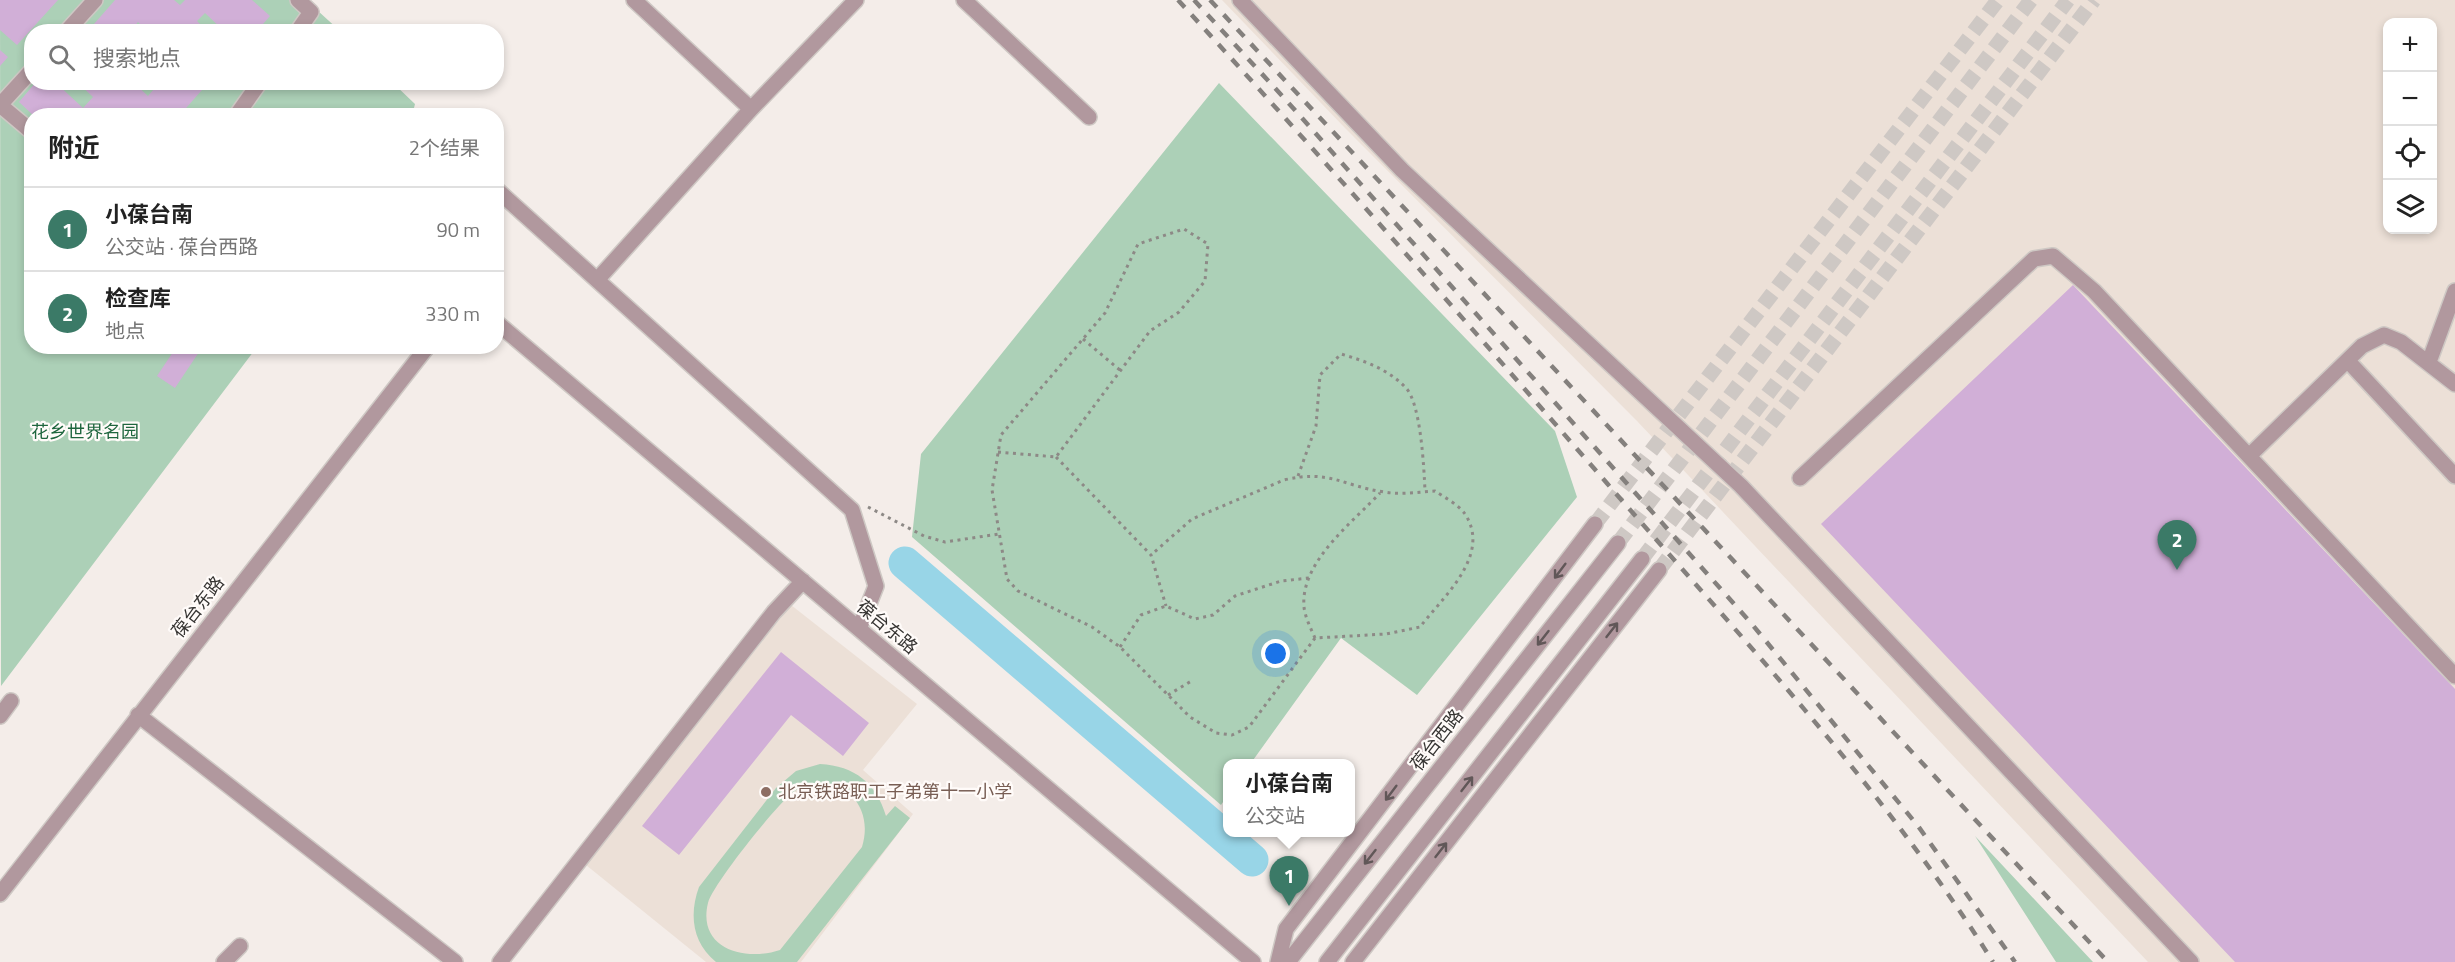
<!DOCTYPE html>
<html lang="zh">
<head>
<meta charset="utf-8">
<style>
	body { margin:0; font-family:"Titillium Web","Noto Sans SC",sans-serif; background:#f6f6f6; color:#222 }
	.controls { position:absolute; right:18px; top:18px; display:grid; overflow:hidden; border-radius:12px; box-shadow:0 3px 9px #0003 }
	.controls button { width:54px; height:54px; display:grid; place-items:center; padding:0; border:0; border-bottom:2px solid #e0e0e0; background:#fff; color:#222; font:30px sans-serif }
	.you { position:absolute; left:1276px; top:654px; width:21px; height:21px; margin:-15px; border:4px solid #fff; border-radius:50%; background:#1a73e8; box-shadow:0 0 0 9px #1a73e833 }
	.badge { display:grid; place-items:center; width:39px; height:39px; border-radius:50%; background:#3b7a67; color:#fff; font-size:20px; font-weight:700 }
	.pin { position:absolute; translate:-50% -50px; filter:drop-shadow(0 2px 3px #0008) }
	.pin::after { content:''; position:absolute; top:32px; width:21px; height:18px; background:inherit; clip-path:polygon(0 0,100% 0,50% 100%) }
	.popup { position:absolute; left:1223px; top:759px; width:132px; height:78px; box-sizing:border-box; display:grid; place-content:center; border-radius:12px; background:#fff; filter:drop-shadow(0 2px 4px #0005); font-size:20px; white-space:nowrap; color:#767676 }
	.popup b { font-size:22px; color:#222 }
	.popup::after { content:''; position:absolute; left:50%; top:100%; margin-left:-12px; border:12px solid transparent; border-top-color:#fff }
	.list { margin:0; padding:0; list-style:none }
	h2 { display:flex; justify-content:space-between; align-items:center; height:78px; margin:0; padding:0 24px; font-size:26px }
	h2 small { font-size:20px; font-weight:400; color:#767676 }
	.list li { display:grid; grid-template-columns:39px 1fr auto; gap:18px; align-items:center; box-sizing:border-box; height:84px; padding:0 24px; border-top:2px solid #e0e0e0 }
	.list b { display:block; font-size:22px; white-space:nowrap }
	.list p { margin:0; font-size:20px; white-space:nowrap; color:#767676 }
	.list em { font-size:20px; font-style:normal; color:#767676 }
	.icon { flex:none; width:33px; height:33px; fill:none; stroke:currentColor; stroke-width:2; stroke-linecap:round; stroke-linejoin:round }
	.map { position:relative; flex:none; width:2455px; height:962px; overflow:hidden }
	.search { position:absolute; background:#fff; box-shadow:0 3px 9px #0003; left:24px; top:24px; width:480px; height:66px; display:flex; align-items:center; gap:15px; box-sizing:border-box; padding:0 21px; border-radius:24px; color:#767676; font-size:22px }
	.panel { position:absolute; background:#fff; box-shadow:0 3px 9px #0003; left:24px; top:108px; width:480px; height:246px; border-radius:24px }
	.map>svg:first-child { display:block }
	.built { fill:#ece0d7; fill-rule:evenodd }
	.green { fill:#acd0b7; fill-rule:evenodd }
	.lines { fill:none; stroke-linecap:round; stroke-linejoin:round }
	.river { stroke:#98d5e7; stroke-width:33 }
	.building { fill:#d1afd7 }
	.minor-tunnel { stroke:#cec8c4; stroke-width:15; stroke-dasharray:15 8; stroke-linecap:butt }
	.major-tunnel { stroke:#cec8c4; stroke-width:15; stroke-dasharray:15 8; stroke-linecap:butt }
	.minor-casing { stroke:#cec8c4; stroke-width:18 }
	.path { stroke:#8d8986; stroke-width:3; stroke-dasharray:3 4.5; stroke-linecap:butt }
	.minor { stroke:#b1989e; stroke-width:15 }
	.rail { stroke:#84807d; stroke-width:4.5; stroke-dasharray:10 10; stroke-linecap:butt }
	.oneway { stroke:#615758 }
	.education-dot { fill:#8d6e63; stroke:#fffbf9; stroke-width:2 }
	.labels { text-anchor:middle; stroke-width:4.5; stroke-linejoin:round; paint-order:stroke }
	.park-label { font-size:18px; fill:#1f663e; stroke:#fffbf9 }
	.street-label { font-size:18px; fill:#363432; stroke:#fffbf9 }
	.education-label { font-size:18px; fill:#785e54; stroke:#fffbf9; text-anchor:start }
</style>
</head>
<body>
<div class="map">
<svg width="2455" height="962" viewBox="0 0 2455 962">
	<rect width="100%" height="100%" fill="#f4ede9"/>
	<path class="built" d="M1222,0H2455V962H2148L1637,421L1345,128ZM2388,22H2432V230H2388Z
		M791,605L917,704L863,770L913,814L801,962H706L586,865Z"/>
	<path class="green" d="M0,0H306L340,31L32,32V82L393,83L415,104L412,116H32V346L257,347L1,686Z
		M1219,83L1555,431L1577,497L1417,695L1341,638L1251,763L1228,764L1227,796L1221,805L912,537L921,454Z
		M820,764C855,766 876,783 886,816L895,806L910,818L797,962H716C692,943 689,914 699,887L776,788L796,771ZM813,783C851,781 873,811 862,847L780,950C744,962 697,948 708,903C713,884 775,807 792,793C798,788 805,786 813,783Z
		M1975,836L2093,962H2056Z"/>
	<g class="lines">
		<path class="river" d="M905,563L1252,860"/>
	</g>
	<path class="building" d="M0,0H58L17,45L0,30Z
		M115,0H174L180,5L185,0H252L270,16L256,32H225L205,13L197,21L208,32H148L138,22L130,32H87Z
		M0,50L8,57L0,66Z
		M36,82H55L83,108L93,97L77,82H133L148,96L160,82H209L179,116H113L111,113L109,116H34L19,102Z
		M2073,285L2455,689V962H2235L1821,524Z
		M177,346H203L175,388L157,376Z
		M781,652L869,723L843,756L791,715L679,855L642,826Z"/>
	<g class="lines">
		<path class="minor-tunnel" d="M1595,524L1998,0
			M1659,570L2094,0"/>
		<path class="major-tunnel" d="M1618,543L2031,0
			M1642,559L2068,0"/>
		<g class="minor-casing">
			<path id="minor" d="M634,0L751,109
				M964,0L1089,117
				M1240,0L1402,170L1741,486L2191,962
				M66,32L95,0
				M297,32L311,12L298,0
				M0,105L32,70
				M0,105L32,132
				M236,116L260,82
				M496,189L852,510L876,586L859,629
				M597,280L751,109L856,0
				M496,322L1253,962
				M2348,361L2455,476
				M2429,362L2455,291
				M2250,455L2362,346L2384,335L2401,342L2455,384
				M1800,478L2034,259L2053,256L2094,291L2455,676
				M138,715L455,962
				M0,716L11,701
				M0,894L428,346
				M224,962L240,946
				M500,962L774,612L803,581
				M1278,962L1286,929L1595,524
				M1288,962L1618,543
				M1327,962L1642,559
				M1353,962L1659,570"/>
		</g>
		<path class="path" d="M1083,339L1121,371
			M998,452L1056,457L1150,331L1179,312L1205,281L1208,244L1184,229L1138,244L1105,313L1001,435L992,490L1007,579L1018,591L1092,627L1120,647L1190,717L1216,733L1232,735L1249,727L1315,638L1386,634L1420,627C1443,597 1492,555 1465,514C1459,505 1444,497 1435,491C1418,492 1401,495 1384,492C1343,486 1329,469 1284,480L1192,519L1151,555
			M1056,457L1151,555L1166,606
			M1298,476L1316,426L1320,375L1341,354C1365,361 1388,369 1406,388C1421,404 1424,469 1425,491
			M868,507L924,536L945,542L999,534
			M1315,638C1311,629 1305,617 1304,607C1300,562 1353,522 1380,493
			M1120,647L1141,615L1166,606L1195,619L1213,615L1235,596L1281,581L1309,578
			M1168,695L1193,680"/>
		<use href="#minor" class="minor"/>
		<path class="rail" d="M1178,0C1332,168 1482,340 1632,512C1758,656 1891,799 1993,962
			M1194,0L1285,99L1751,623L1918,826L2015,962
			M1210,0L2108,962"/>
	</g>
	<defs><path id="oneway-shaft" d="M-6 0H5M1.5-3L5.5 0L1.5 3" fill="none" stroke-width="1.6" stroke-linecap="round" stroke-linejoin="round" transform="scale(1.5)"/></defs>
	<g class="oneway">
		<use href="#oneway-shaft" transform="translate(1560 571) rotate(127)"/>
		<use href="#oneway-shaft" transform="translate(1612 630) rotate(-52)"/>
		<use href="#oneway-shaft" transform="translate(1543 638) rotate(128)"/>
		<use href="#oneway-shaft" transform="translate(1467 784) rotate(-52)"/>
		<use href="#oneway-shaft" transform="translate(1391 793) rotate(127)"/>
		<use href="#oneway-shaft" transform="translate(1441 850) rotate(-52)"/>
		<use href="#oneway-shaft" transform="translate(1370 857) rotate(128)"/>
	</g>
	<circle class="education-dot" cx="766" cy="792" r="6"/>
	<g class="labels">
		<g class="park-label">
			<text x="85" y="438">花乡世界名园</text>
		</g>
		<g class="street-label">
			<text transform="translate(198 607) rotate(-52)" y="6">葆台东路</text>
			<text transform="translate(887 627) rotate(40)" y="6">葆台东路</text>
			<text transform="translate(1437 740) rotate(-52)" y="6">葆台西路</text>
		</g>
		<g class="education-label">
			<text x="778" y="798">北京铁路职工子弟第十一小学</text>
		</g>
	</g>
</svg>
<div class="controls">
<button>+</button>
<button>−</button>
<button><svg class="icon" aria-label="locate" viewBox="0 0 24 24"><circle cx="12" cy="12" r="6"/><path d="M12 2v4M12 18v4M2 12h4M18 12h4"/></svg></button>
<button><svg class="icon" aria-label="layers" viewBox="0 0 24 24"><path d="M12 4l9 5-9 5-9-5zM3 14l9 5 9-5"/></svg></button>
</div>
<div class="you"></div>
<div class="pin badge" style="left:1289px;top:906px">1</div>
<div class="popup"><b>小葆台南</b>公交站</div>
<div class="pin badge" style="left:2177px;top:570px">2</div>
<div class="search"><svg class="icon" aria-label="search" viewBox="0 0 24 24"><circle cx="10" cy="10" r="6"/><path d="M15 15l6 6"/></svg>搜索地点</div>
<section class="panel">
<h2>附近<small>2个结果</small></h2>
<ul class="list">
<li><span class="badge">1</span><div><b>小葆台南</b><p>公交站 · 葆台西路</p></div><em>90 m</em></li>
<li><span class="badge">2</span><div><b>检查库</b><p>地点</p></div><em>330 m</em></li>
</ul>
</section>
</div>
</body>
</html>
